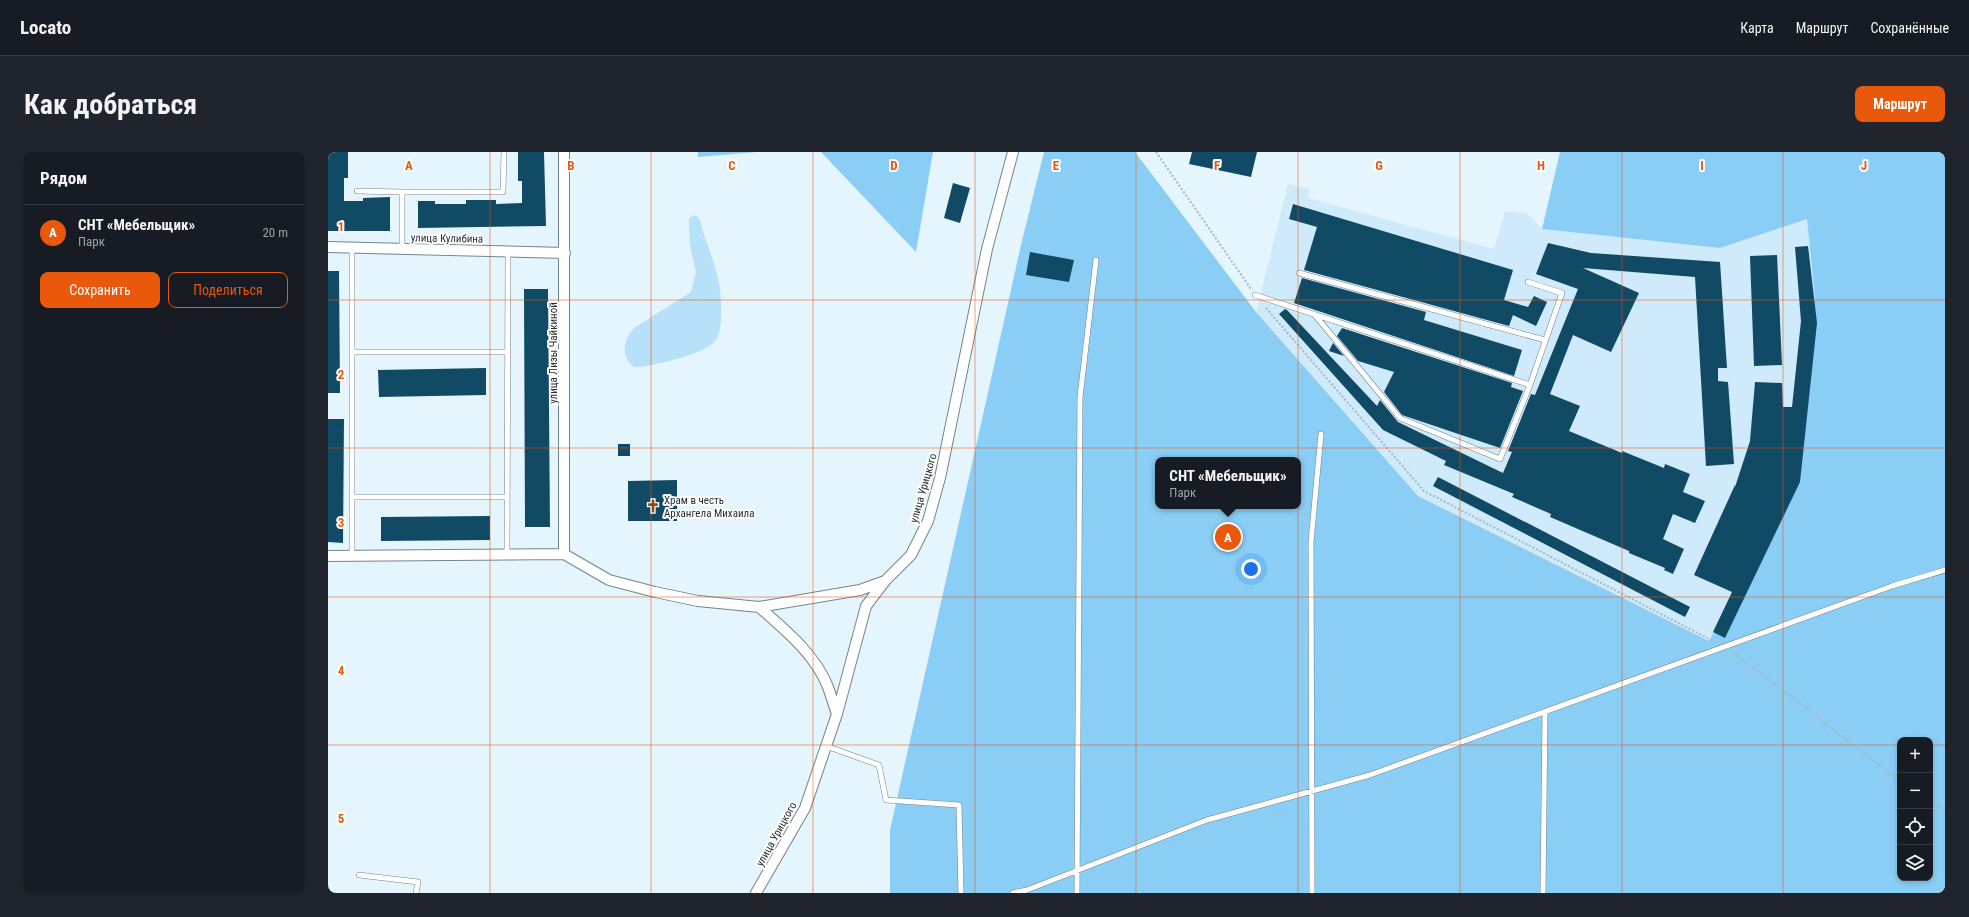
<!DOCTYPE html>
<html lang="ru">
<head>
<meta charset="utf-8">
<style>
	body { margin:0; font-family:"Roboto Condensed",sans-serif; background:#20242c; color:#f1f3f6 }
	.controls { position:absolute; right:12px; bottom:12px; display:grid; overflow:hidden; border-radius:8px; box-shadow:0 2px 6px #0003 }
	.controls button { width:36px; height:36px; display:grid; place-items:center; padding:0; border:0; border-bottom:1px solid #363941; background:#171b24; color:#f1f3f6; font:20px sans-serif }
	.you { position:absolute; left:923px; top:417px; width:14px; height:14px; margin:-10px; border:3px solid #fff; border-radius:50%; background:#1a73e8; box-shadow:0 0 0 6px #1a73e833 }
	.badge { display:grid; place-items:center; width:26px; height:26px; border-radius:50%; background:#ea580c; color:#fff; font-size:13px; font-weight:700 }
	.pin { position:absolute; translate:-50% -50%; border:2px solid #fff; box-shadow:0 1px 4px #0006 }
	.popup { position:absolute; left:827px; top:305px; width:146px; height:52px; box-sizing:border-box; display:grid; place-content:center; border-radius:8px; background:#171b24; filter:drop-shadow(0 1px 3px #0005); font-size:13px; white-space:nowrap; color:#9ea1a6 }
	.popup b { font-size:15px; color:#f1f3f6 }
	.popup::after { content:''; position:absolute; left:50%; top:100%; margin-left:-8px; border:8px solid transparent; border-top-color:#171b24 }
	.list { margin:0; padding:0; list-style:none }
	h2 { display:flex; justify-content:space-between; align-items:center; height:52px; margin:0; padding:0 16px; font-size:17px }
	h2 small { font-size:13px; font-weight:400; color:#9ea1a6 }
	.list li { display:grid; grid-template-columns:26px 1fr auto; gap:12px; align-items:center; box-sizing:border-box; height:56px; padding:0 16px; border-top:1px solid #363941 }
	.list b { display:block; font-size:15px; white-space:nowrap }
	.list p { margin:0; font-size:13px; white-space:nowrap; color:#9ea1a6 }
	.list em { font-size:13px; font-style:normal; color:#9ea1a6 }
	.actions { display:flex; gap:8px; padding:12px 16px }
	.actions a { flex:1; padding:9px 0; border:1px solid #ea580c; border-radius:8px; text-align:center; font-size:14px; color:#ea580c }
	.actions .main { background:#ea580c; color:#fff }
	.icon { flex:none; width:22px; height:22px; fill:none; stroke:currentColor; stroke-width:2; stroke-linecap:round; stroke-linejoin:round }
	.map { position:relative; flex:none; width:1617px; height:741px; overflow:hidden; border-radius:8px }
	header { display:flex; align-items:center; gap:24px; box-sizing:border-box; height:56px; padding:0 20px; background:#171b24; border-bottom:1px solid #363941 }
	header strong { font-size:19px }
	nav { display:flex; gap:22px; margin-inline-start:auto; font-size:14px }
	.intro { display:flex; align-items:center; justify-content:space-between; box-sizing:border-box; height:96px; padding:0 24px }
	h1 { margin:0; font-size:28px }
	.button { padding:10px 18px; border-radius:8px; background:#ea580c; color:#fff; font-size:14px; font-weight:700 }
	main { display:flex; gap:24px; padding:0 24px }
	aside { flex:1; background:#171b24; border-radius:8px; box-shadow:0 2px 6px #0003 }
	.map>svg:first-child { display:block }
	.built { fill:#cfeafa }
	.green { fill:#8acef6; fill-rule:evenodd }
	.water { fill:#b7e0f9 }
	.building { fill:#114a65 }
	.lines { fill:none; stroke-linecap:round; stroke-linejoin:round }
	.lane-casing { stroke:#72848f; stroke-width:6 }
	.street-casing { stroke:#72848f; stroke-width:12 }
	.path { stroke:#a9b7be; stroke-width:2; stroke-dasharray:2 2; stroke-linecap:butt }
	.lane { stroke:#fff; stroke-width:5 }
	.street { stroke:#fff; stroke-width:10 }
	.grid { fill:none; stroke:#e8590c; stroke-width:1; stroke-opacity:0.55 }
	.labels { text-anchor:middle; stroke-width:4; stroke-linejoin:round; paint-order:stroke }
	.street-label { font-size:11px; fill:#262e32; stroke:#fff }
	.poi-label { font-size:11px; fill:#262e32; stroke:#fff; text-anchor:start }
	.grid-label { font-size:13px; text-anchor:middle; font-weight:bold; fill:#e8590c; stroke:#fff; stroke-width:4; stroke-linejoin:round; paint-order:stroke }
</style>
</head>
<body>
<header>
<strong>Locato</strong>
<nav><a>Карта</a><a>Маршрут</a><a>Сохранённые</a></nav>
</header>
<div class="intro"><h1>Как добраться</h1><a class="button">Маршрут</a></div>
<main>
<aside>
<h2>Рядом<small></small></h2>
<ul class="list">
<li><span class="badge">A</span><div><b>СНТ «Мебельщик»</b><p>Парк</p></div><em>20 m</em></li>
</ul>
<div class="actions"><a class="main">Сохранить</a><a>Поделиться</a></div>
</aside>
<div class="map">
<svg width="1617" height="741" viewBox="0 0 1617 741">
	<rect width="100%" height="100%" fill="#e5f5fe"/>
	<path class="built" d="M960,32L981,37L980,46L1166,97L1177,59L1199,61L1214,77L1392,96L1479,66L1487,146L1466,327L1381,489L1090,344L928,160Z"/>
	<path class="green" d="M370,0H429L370,5Z
		M493,0H605L588,100Z
		M716,0H807L928,160L1090,344L1381,489L1466,327L1487,146L1479,67L1392,96L1214,77L1232,0H1617V741H562V678L693,93ZM830,308H970V354H830ZM1572,588H1602V726H1572Z"/>
	<path class="water" d="M368,63C373,67 374,76 376,83C386,111 394,129 393,160C393,170 393,181 387,189C378,202 322,215 306,215C292,204 295,188 306,176L363,140L368,120L362,95L361,66Z"/>
	<path class="building" d="M0,0H20V26H16V49H35V46L62,45V79H0Z
		M190,0H216L218,74L90,76V49H107V52H138V48H168V52L194,51V29H190Z
		M864,0H929L923,25L861,12Z
		M625,31L642,36L632,71L616,66Z
		M965,52L1185,118L1176,148L1200,155L1206,144L1219,150L1208,174L1185,163L1181,174L976,118L989,75L961,67Z
		M1220,91L1263,101L1392,110L1399,216H1390V229L1400,230L1406,312L1378,314L1367,125L1255,116L1311,141L1283,200L1245,183L1222,242L1252,254L1241,279L1294,301V299L1336,316L1337,312L1362,322L1355,340L1377,349L1367,371L1345,362L1335,387L1356,397L1345,422L1336,418L1337,416L1301,401V399L1222,365L1223,362L1184,345L1186,342L1116,313L1118,309L1055,278L951,162L957,157L959,158L1049,254L1052,248L1070,270L1175,321L1184,300L1180,299L1203,242L1207,243L1250,137L1208,122Z
		M1480,94L1489,171L1472,330L1397,486L1385,480L1404,440L1366,423L1407,333V335L1422,289L1427,230L1454,231L1455,255H1464L1473,169L1467,95Z
		M702,100L746,108L741,130L698,123Z
		M1449,103L1454,213L1426,214L1422,104Z
		M0,119H11L12,241H0Z
		M974,126L1098,160L1096,168L1194,198L1186,224L966,151Z
		M196,137H220L222,375H197Z
		M1014,176L1184,231L1183,235L1195,239L1172,296L1074,263L1056,240L1066,220L1030,209L1009,184Z
		M1005,191L1016,204L1001,199Z
		M158,216V243L51,245L50,218Z
		M0,267H16L15,391L0,390Z
		M290,292H302V304H290Z
		M1110,325L1362,455L1357,465L1105,334Z
		M349,328V369H300V329Z
		M162,364V388L53,389V365Z"/>
	<g class="lines">
		<g class="lane-casing">
			<path id="lane" d="M29,39L74,40
				M74,97V40H175L176,0
				M971,121L1217,188
				M927,143L1202,233
				M986,162L1072,266L1172,307L1202,233L1234,141L1200,130
				M24,200H180
				M24,345H179
				M179,403L180,99
				M24,404V96
				M498,594L551,613L558,648L631,653L633,741
				M31,723L90,730L88,741
				M685,741L699,738L879,668L1042,623L1564,434L1617,418
				M749,741L752,245L768,108
				M984,741L983,390L993,282
				M1215,741L1217,560"/>
		</g>
		<g class="street-casing">
			<path id="street" d="M236,0V402
				M0,95L237,101
				M0,404L236,402L281,428L327,440L370,449L431,455L532,438L557,429
				M431,455C457,478 487,502 500,535C503,544 506,553 509,562
				M428,741L477,656L509,562L538,454L557,429L583,403L600,369L612,326L659,97L685,0"/>
		</g>
		<path class="path" d="M828,0L923,137
			M938,156L1096,339L1387,490
			M1405,500L1572,629
			M1602,649L1617,657"/>
		<use href="#lane" class="lane"/>
		<use href="#street" class="street"/>
	</g>
	<path class="grid" d="M162,0V741M323,0V741M485,0V741M647,0V741M808,0V741M970,0V741M1132,0V741M1294,0V741M1455,0V741M0,148H1617M0,296H1617M0,445H1617M0,593H1572M1602,593H1617"/>
	<defs>
		<g id="church-bare" transform="scale(1.08)"><path d="M-1.2-6h2.4v3.5h3.3v2.4h-3.3V6h-2.4V-.1h-3.3v-2.4h3.3Z" fill="#8b4a14" stroke="#fff" stroke-width="2.5" paint-order="stroke"/></g>
	</defs>
	<g fill-rule="evenodd">
		<use href="#church-bare" x="325" y="354"/>
	</g>
	<g class="labels">
		<g class="street-label">
			<text transform="translate(119 86) rotate(1)" y="4">улица Кулибина</text>
			<text transform="translate(225 201) rotate(-90)" y="4">улица Лизы Чайкиной</text>
			<text transform="translate(595 336) rotate(-74)" y="4">улица Урицкого</text>
			<text transform="translate(448 682) rotate(-61)" y="4">улица Урицкого</text>
		</g>
		<g class="poi-label">
			<text x="336" y="352">Храм в честь<tspan x="336" dy="13">Архангела Михаила</tspan></text>
		</g>
	</g>
	<g class="grid-label">
		<text x="81" y="18">A</text>
		<text x="243" y="18">B</text>
		<text x="404" y="18">C</text>
		<text x="566" y="18">D</text>
		<text x="728" y="18">E</text>
		<text x="889" y="18">F</text>
		<text x="1051" y="18">G</text>
		<text x="1213" y="18">H</text>
		<text x="1374" y="18">I</text>
		<text x="1536" y="18">J</text>
		<text x="13" y="79">1</text>
		<text x="13" y="227">2</text>
		<text x="13" y="375">3</text>
		<text x="13" y="523">4</text>
		<text x="13" y="671">5</text>
	</g>
</svg>
<div class="controls">
<button>+</button>
<button>−</button>
<button><svg class="icon" aria-label="locate" viewBox="0 0 24 24"><circle cx="12" cy="12" r="6"/><path d="M12 2v4M12 18v4M2 12h4M18 12h4"/></svg></button>
<button><svg class="icon" aria-label="layers" viewBox="0 0 24 24"><path d="M12 4l9 5-9 5-9-5zM3 14l9 5 9-5"/></svg></button>
</div>
<div class="you"></div>
<div class="pin badge" style="left:900px;top:385px">A</div>
<div class="popup"><b>СНТ «Мебельщик»</b>Парк</div>
</div>
</main>
</body>
</html>
